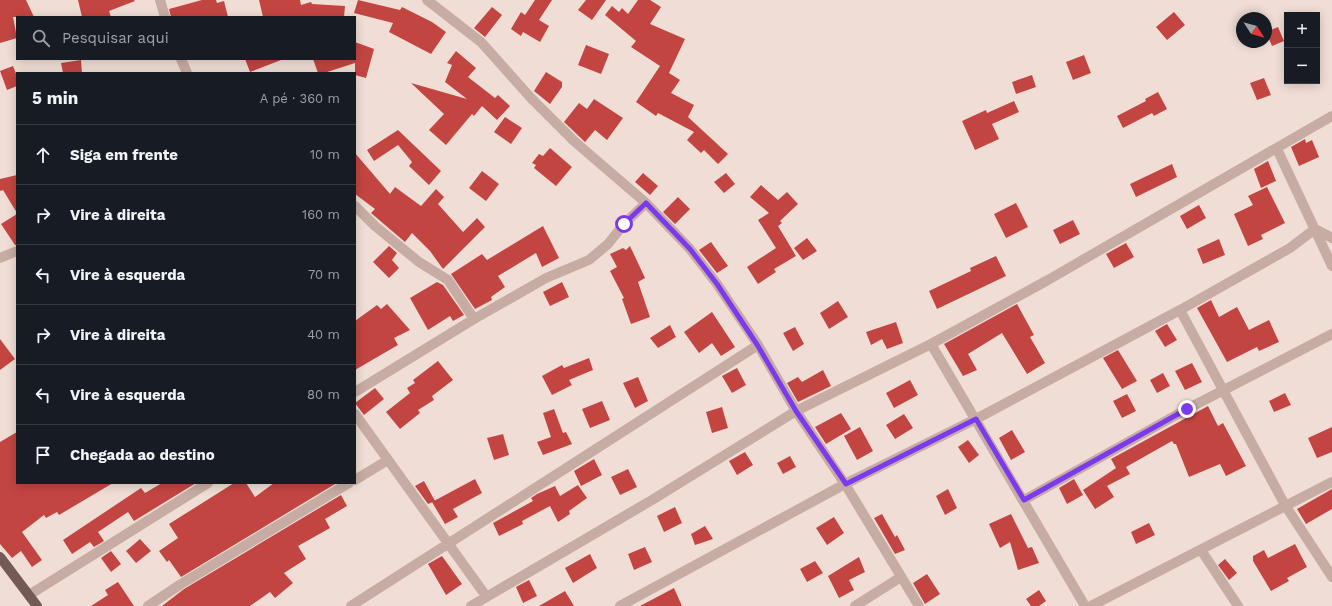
<!DOCTYPE html>
<html lang="pt">
<head>
<meta charset="utf-8">
<style>
	body { margin:0; font-family:"Work Sans",sans-serif; background:#20242c; color:#f1f3f6 }
	.controls { position:absolute; right:12px; top:12px; display:grid; overflow:hidden; border-radius:0px; box-shadow:0 2px 10px #0003 }
	.controls button { width:36px; height:36px; display:grid; place-items:center; padding:0; border:0; border-bottom:1px solid #363941; background:#171b24; color:#f1f3f6; font:20px sans-serif }
	.compass { position:absolute; left:1236px; top:12px; width:36px; height:36px; border-radius:50%; background:#171b24; box-shadow:0 2px 10px #0003; rotate:126deg }
	.stop { position:absolute; width:12px; height:12px; margin:-9px; border:3px solid #7c3aed; border-radius:50%; background:#fff }
	.stop.end { background:#7c3aed; border-color:#fff; box-shadow:0 1px 4px #0008 }
	.list { margin:0; padding:0; list-style:none }
	h2 { display:flex; justify-content:space-between; align-items:center; height:52px; margin:0; padding:0 16px; font-size:17px }
	h2 small { font-size:13px; font-weight:400; color:#9ea1a6 }
	.list li { display:grid; grid-template-columns:26px 1fr auto; gap:12px; align-items:center; box-sizing:border-box; height:60px; padding:0 16px; border-top:1px solid #363941 }
	.list b { display:block; font-size:15px; white-space:nowrap }
	.list em { font-size:13px; font-style:normal; color:#9ea1a6 }
	.icon { flex:none; width:22px; height:22px; fill:none; stroke:currentColor; stroke-width:2; stroke-linecap:round; stroke-linejoin:round }
	.map { position:relative; flex:none; width:1332px; height:606px; overflow:hidden }
	.search { position:absolute; background:#171b24; box-shadow:0 2px 10px #0003; left:16px; top:16px; width:340px; height:44px; display:flex; align-items:center; gap:10px; box-sizing:border-box; padding:0 14px; border-radius:0px; color:#9ea1a6; font-size:15px }
	.panel { position:absolute; background:#171b24; box-shadow:0 2px 10px #0003; left:16px; top:72px; width:340px; height:412px; border-radius:0px }
	.map>svg:first-child { display:block }
	.building { fill:#c34541 }
	.lines { fill:none; stroke-linecap:round; stroke-linejoin:round }
	.minor { stroke:#c7aca3; stroke-width:10 }
	.tertiary { stroke:#c7aca3; stroke-width:10 }
	.primary { stroke:#745a56; stroke-width:10 }
	.route { stroke:#7c3aed; stroke-width:5 }
</style>
</head>
<body>
<div class="map">
<svg width="1332" height="606" viewBox="0 0 1332 606">
	<rect width="100%" height="100%" fill="#f0ded6"/>
	<path class="building" d="M0,0H26L34,17H13L17,38L0,43Z
		M78,0H134L135,1L109,11L111,17H82Z
		M202,0H216L217,3L224,1L228,17H171L169,9Z
		M259,0H300L301,5L311,2L312,4L345,6L344,17H263Z
		M358,0L400,10L402,7L432,22L446,32L431,54L389,32L393,23L354,13Z
		M535,0H552L539,20L549,26L540,42L523,32L521,36L511,29L521,12L525,15Z
		M586,0H606L592,20L578,10Z
		M638,0H650L661,7L650,24L685,39L669,73L680,80L671,93L694,105L688,117L728,154L718,164L704,150L701,153L687,140L694,132L658,113L656,116L636,102L660,66L631,47L636,41L605,15L612,6L619,12L622,8L628,14Z
		M492,7L502,15L485,37L474,28Z
		M1174,12L1185,25L1167,40L1156,27Z
		M1278,27L1284,41L1272,46L1266,32Z
		M355,42L374,49L366,78L355,75V63L324,73H318L313,59H355Z
		M586,45L609,54L601,74L578,65Z
		M456,51L476,68L468,77L495,98L498,95L510,106L497,120L482,106L474,116L472,114L446,145L429,130L444,114L411,83L467,99L445,82L452,65L447,63Z
		M1084,55L1091,73L1073,80L1066,62Z
		M245,59H281V60L250,72Z
		M81,60L82,73H63L61,63Z
		M13,66L17,76V86L7,90L0,71Z
		M546,72L562,82V87L550,104L534,91Z
		M1032,75L1036,87L1016,94L1012,82Z
		M1264,78L1271,95L1257,100L1250,83Z
		M1158,92L1167,109L1154,116L1152,113L1123,128L1117,116L1146,101L1145,99Z
		M594,99L623,118L607,140L595,130L585,142L564,122L579,103L587,109Z
		M1014,101L1019,112L992,124L999,139L975,150L962,121L986,110L987,113Z
		M505,117L522,128L511,144L494,132Z
		M398,130L441,171L429,185L409,166L412,162L398,145L374,161L367,150Z
		M1305,139L1306,143L1312,140L1319,157L1299,166L1291,147Z
		M550,148L572,167L556,186L534,168L536,165L532,163L539,154L543,156Z
		M355,153L390,194L395,187L421,206L436,189L444,197L438,204L463,232L477,218L485,227L443,269L430,251L412,233L405,242L371,213L375,209L355,194Z
		M1268,161L1276,181L1261,188L1254,169Z
		M1172,164L1177,177L1136,197L1130,184Z
		M482,171L499,184L486,201L469,188Z
		M643,173L658,186L650,195L635,182Z
		M726,173L735,184L724,193L714,182Z
		M17,175V213L3,190L0,191V179Z
		M761,185L778,200L787,192L798,204L780,221L782,223L778,226L796,256L774,269L776,272L758,284L747,267L776,248L758,220L769,213L750,197Z
		M1267,187L1285,223L1261,235L1263,239L1248,246L1234,214L1253,205L1248,196Z
		M678,197L690,209L675,224L663,212Z
		M1016,203L1028,227L1006,238L994,214Z
		M1199,205L1206,218L1187,229L1180,216Z
		M17,214V245H15L1,224Z
		M1073,220L1080,234L1060,244L1053,230Z
		M543,226L559,258L542,267L536,253L498,276L505,287L491,297L492,300L475,309L451,274L482,254L487,260Z
		M807,238L817,251L803,260L794,248Z
		M1219,239L1225,255L1203,264L1197,249Z
		M711,242L728,266L717,273L699,250Z
		M1126,243L1134,257L1114,268L1106,254Z
		M389,246L397,253L392,260L399,268L389,278L373,262Z
		M630,246L645,278L638,282L650,317L631,324L622,299L624,298L610,271L617,267L610,254L623,248L626,250Z
		M996,256L1006,276L937,309L929,291L971,271L970,268Z
		M437,282L443,285L464,315L453,321L450,316L428,330L410,298Z
		M562,282L569,297L550,306L543,292Z
		M1211,300L1219,317L1237,307L1249,330L1269,320L1279,342L1259,351L1257,347L1227,362L1197,308Z
		M838,301L848,317L829,329L820,313Z
		M387,304L410,330L394,338L398,345L355,370V321L377,305L381,309Z
		M1017,304L1034,335L1030,337L1045,363L1027,374L1002,333L968,354L977,370L963,376L944,344Z
		M712,312L735,347L721,356L712,343L699,353L684,332Z
		M896,322L903,343L887,349L882,339L871,345L866,332Z
		M1167,324L1177,340L1165,347L1155,331Z
		M670,325L676,337L658,348L650,338Z
		M795,327L804,344L793,351L783,333Z
		M0,339L15,359L0,370Z
		M1118,350L1137,381L1122,389L1103,358Z
		M589,358L593,370L569,380L572,385L552,395L542,376L562,365L564,368Z
		M438,361L453,380L432,396L434,400L418,410L420,413L400,429L386,412L410,393L407,388L415,383L413,380Z
		M1192,363L1202,382L1185,390L1175,371Z
		M737,368L746,385L732,393L722,376Z
		M823,370L831,386L798,402L787,383L798,377L802,382Z
		M1163,373L1170,386L1157,393L1150,380Z
		M638,377L648,401L635,408L623,383Z
		M910,380L918,395L894,408L886,393Z
		M375,388L384,399L364,415L355,403Z
		M1285,393L1291,405L1274,412L1269,401Z
		M1127,394L1136,411L1122,418L1113,401Z
		M602,401L610,420L590,428L582,409Z
		M1208,406L1218,426L1223,423L1246,466L1226,476L1220,464L1189,477L1176,444H1174L1172,441L1126,467L1130,474L1107,486L1114,497L1095,509L1083,490L1116,468L1111,459Z
		M722,407L728,428L712,433L706,412Z
		M554,409L563,433L566,432L572,444L543,455L537,442L551,437L543,413Z
		M841,413L851,429L826,444L815,427Z
		M904,414L913,428L895,439L886,425Z
		M860,427L873,451L857,460L844,436Z
		M1332,427V452L1317,458L1308,438Z
		M1012,430L1025,452L1011,460L999,438Z
		M17,432V483H113L59,515L57,512L46,518L44,515L22,532L42,560L32,567L21,551L12,558L0,544V442Z
		M503,434L509,455L494,460L487,438Z
		M968,440L979,455L969,463L958,447Z
		M745,452L753,465L737,475L729,461Z
		M790,456L796,467L783,474L777,463Z
		M594,459L602,475L581,486L574,471Z
		M628,469L637,487L620,495L611,477Z
		M475,479L482,493L453,509L458,517L445,524L432,502Z
		M1074,479L1083,495L1067,504L1059,488Z
		M424,481L435,501L428,504L415,486Z
		M162,483H196L134,521L128,512L98,532L104,541L94,547L90,542L72,554L63,540L141,488L145,493Z
		M234,483H246L255,497L274,483L335,484L181,577L169,560L167,562L159,551L178,538L169,524Z
		M578,485L587,498L569,511L570,514L558,522L550,506L522,521L523,524L499,536L493,523L533,501L531,498L537,494L555,486L560,496Z
		M948,489L957,508L945,515L936,496Z
		M1332,489V509L1306,524L1297,509Z
		M341,495L347,506L325,519L330,528L298,546L306,559L284,573L293,583L275,598L270,592L250,606H162L184,589Z
		M675,507L682,523L664,532L657,516Z
		M882,514L895,537L897,535L905,550L895,554L874,518Z
		M1011,514L1028,548L1032,547L1039,563L1018,570L1010,542L1000,548L989,524Z
		M834,517L844,533L827,545L816,528Z
		M1149,523L1155,535L1136,544L1131,532Z
		M705,526L713,539L695,545L691,534Z
		M140,539L151,551L136,563L126,551Z
		M1295,544L1307,567L1287,578L1289,581L1271,591L1253,561V556L1264,550L1268,558Z
		M645,547L652,562L634,570L628,554Z
		M111,551L121,564L111,572L101,558Z
		M590,554L597,568L573,583L565,568Z
		M442,556L462,584L446,595L428,564Z
		M859,557L865,572L849,580L854,590L839,598L828,576Z
		M1225,559L1237,573L1229,580L1218,565Z
		M815,561L823,573L807,582L800,569Z
		M927,574L940,594L925,604L913,583Z
		M529,580L537,596L523,603L516,587Z
		M118,582L134,606H91L108,595L105,590Z
		M674,588L682,606H640Z
		M1039,590L1046,601L1039,606H1031L1026,599Z
		M565,591L574,606H539Z"/>
	<g class="lines">
		<path class="minor" d="M160,0L165,17
			M427,0L481,42L530,97L574,141L646,203L690,249L717,284L758,345L796,411L845,484L919,606
			M181,59L187,73
			M1277,149L1332,266
			M355,206L375,226L419,262L448,280L474,319
			M1315,229L1332,238
			M0,258L17,251
			M1180,310L1285,505L1332,577
			M931,344L1085,606
			M355,392L474,319L546,278L589,260L608,244L624,224L646,203
			M355,414L486,596
			M355,480L388,460
			M1024,500L1187,409L1332,334
			M1201,550L1238,606
			M29,595L208,483
			M148,606L181,584L349,483
			M351,606L758,345
			M471,606L652,500L796,411L931,344L1048,280L1332,116
			M620,606L845,484L976,419L1180,310L1290,248L1315,229
			M855,606L901,577"/>
		<path class="tertiary" d="M1091,606L1332,482"/>
		<path class="primary" d="M0,557L37,606"/>
	</g>
	<g class="lines">
		<path class="route" d="M624,224L646,203L690,249L717,284L758,346L796,411L846,484L976,419L1024,500L1187,409"/>
	</g>
</svg>
<div class="controls">
<button>+</button>
<button>−</button>
</div>
<svg class="compass" viewBox="-18 -18 36 36"><path d="M0-13l5 13h-10z" fill="#e53935"/><path d="M0 13l5-13h-10z" fill="#9ea1a6"/></svg>
<div class="stop" style="left:624px;top:224px"></div>
<div class="stop end" style="left:1187px;top:409px"></div>
<div class="search"><svg class="icon" aria-label="search" viewBox="0 0 24 24"><circle cx="10" cy="10" r="6"/><path d="M15 15l6 6"/></svg>Pesquisar aqui</div>
<section class="panel">
<h2>5 min<small>A pé · 360 m</small></h2>
<ul class="list">
<li><svg class="icon" aria-label="ahead" viewBox="0 0 24 24"><path d="M12 20V5M6 11l6-6 6 6"/></svg><div><b>Siga em frente</b></div><em>10 m</em></li>
<li><svg class="icon" aria-label="right" viewBox="0 0 24 24"><path d="M7 20v-9h11M14 6l5 5-5 5"/></svg><div><b>Vire à direita</b></div><em>160 m</em></li>
<li><svg class="icon" aria-label="left" viewBox="0 0 24 24"><path d="M17 20v-9H6M10 6l-5 5 5 5"/></svg><div><b>Vire à esquerda</b></div><em>70 m</em></li>
<li><svg class="icon" aria-label="right" viewBox="0 0 24 24"><path d="M7 20v-9h11M14 6l5 5-5 5"/></svg><div><b>Vire à direita</b></div><em>40 m</em></li>
<li><svg class="icon" aria-label="left" viewBox="0 0 24 24"><path d="M17 20v-9H6M10 6l-5 5 5 5"/></svg><div><b>Vire à esquerda</b></div><em>80 m</em></li>
<li><svg class="icon" aria-label="arrive" viewBox="0 0 24 24"><path d="M6 21V4h12l-3 4 3 4H6"/></svg><div><b>Chegada ao destino</b></div></li>
</ul>
</section>
</div>
</body>
</html>
